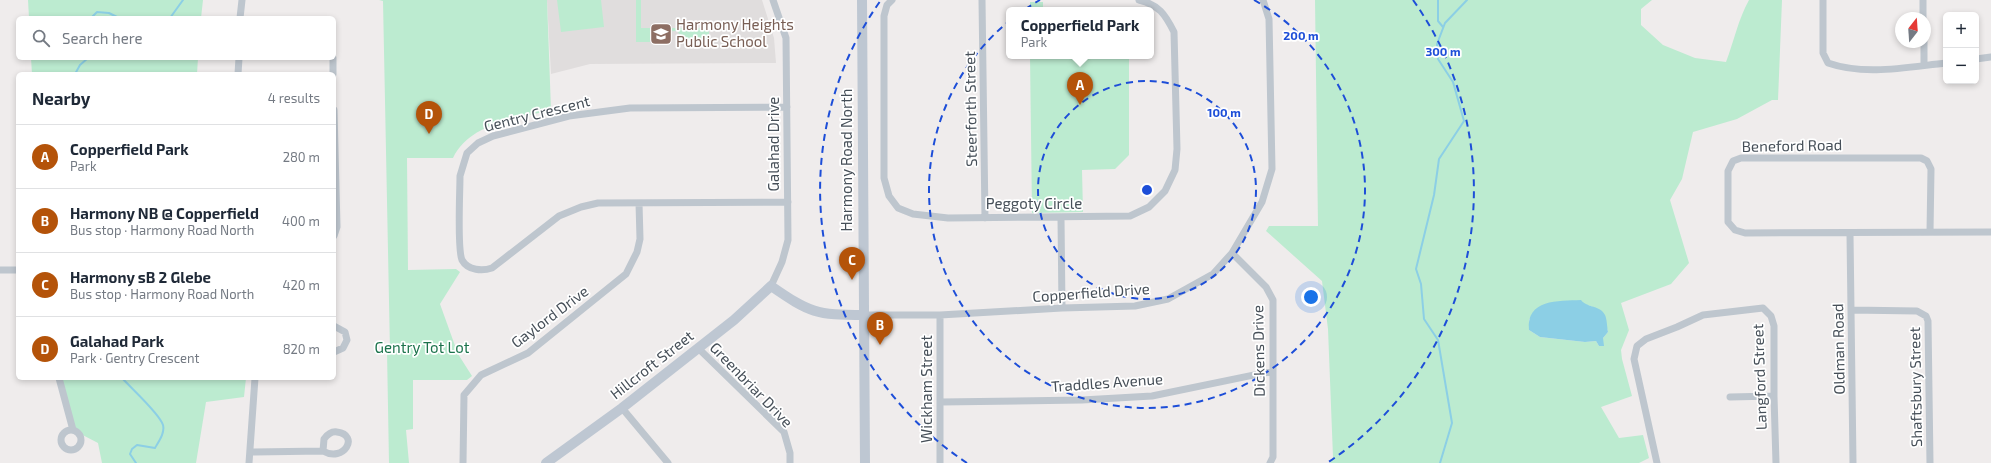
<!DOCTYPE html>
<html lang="en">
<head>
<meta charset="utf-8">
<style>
	body { margin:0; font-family:"Exo 2",sans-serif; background:#f6f6f7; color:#1f2937 }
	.controls { position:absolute; right:12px; top:12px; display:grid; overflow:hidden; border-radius:6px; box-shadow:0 2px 6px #0003 }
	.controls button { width:36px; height:36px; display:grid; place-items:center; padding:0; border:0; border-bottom:1px solid #e0e1e3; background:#fff; color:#1f2937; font:20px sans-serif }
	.compass { position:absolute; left:1895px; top:12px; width:36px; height:36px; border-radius:50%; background:#fff; box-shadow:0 2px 6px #0003; rotate:17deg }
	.you { position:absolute; left:1311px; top:297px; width:14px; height:14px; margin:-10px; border:3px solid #fff; border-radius:50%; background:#1a73e8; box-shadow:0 0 0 6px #1a73e833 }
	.badge { display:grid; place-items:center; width:26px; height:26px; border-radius:50%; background:#b45309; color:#fff; font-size:13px; font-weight:700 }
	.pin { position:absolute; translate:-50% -33px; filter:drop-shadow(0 1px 2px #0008) }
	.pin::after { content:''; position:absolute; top:21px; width:14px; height:12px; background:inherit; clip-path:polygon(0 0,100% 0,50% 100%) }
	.popup { position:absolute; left:1006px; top:7px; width:148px; height:52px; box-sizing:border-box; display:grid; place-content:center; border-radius:6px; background:#fff; filter:drop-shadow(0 1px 3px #0005); font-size:13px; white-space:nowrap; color:#747a83 }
	.popup b { font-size:15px; color:#1f2937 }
	.popup::after { content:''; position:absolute; left:50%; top:100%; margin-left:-8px; border:8px solid transparent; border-top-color:#fff }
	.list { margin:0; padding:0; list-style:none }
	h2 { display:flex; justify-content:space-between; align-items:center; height:52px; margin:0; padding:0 16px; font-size:17px }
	h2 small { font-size:13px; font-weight:400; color:#747a83 }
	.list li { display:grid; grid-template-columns:26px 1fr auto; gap:12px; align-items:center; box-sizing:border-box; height:64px; padding:0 16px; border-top:1px solid #e0e1e3 }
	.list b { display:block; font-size:15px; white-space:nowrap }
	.list p { margin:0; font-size:13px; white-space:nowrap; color:#747a83 }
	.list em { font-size:13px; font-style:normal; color:#747a83 }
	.icon { flex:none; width:22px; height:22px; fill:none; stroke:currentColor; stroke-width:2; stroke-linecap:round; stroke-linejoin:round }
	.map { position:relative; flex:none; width:1991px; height:463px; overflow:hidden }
	.search { position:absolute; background:#fff; box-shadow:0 2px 6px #0003; left:16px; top:16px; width:320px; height:44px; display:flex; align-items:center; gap:10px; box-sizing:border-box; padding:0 14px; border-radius:6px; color:#747a83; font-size:15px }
	.panel { position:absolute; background:#fff; box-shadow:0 2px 6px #0003; left:16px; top:72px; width:320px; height:308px; border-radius:6px }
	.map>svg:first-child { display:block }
	.education { fill:#e0dddd }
	.green { fill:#bcebd0; fill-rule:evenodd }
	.water { fill:#8ccfe5 }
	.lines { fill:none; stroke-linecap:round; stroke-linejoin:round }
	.stream { stroke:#8ccfe5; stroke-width:2 }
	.street { stroke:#bec6ce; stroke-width:7 }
	.secondary { stroke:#bec7d2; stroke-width:10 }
	.ring { fill:none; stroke:#1d4ed8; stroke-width:2; stroke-dasharray:7 5 }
	.labels { text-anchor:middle; stroke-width:3.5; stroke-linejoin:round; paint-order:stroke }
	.education-label { font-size:15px; fill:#785e54; stroke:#fff; text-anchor:start }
	.street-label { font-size:15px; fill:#464f58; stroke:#fff }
	.park-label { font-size:15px; fill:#1c734c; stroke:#fff }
	.centre { fill:#1d4ed8; stroke:#fff; stroke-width:2 }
	.ring-label { font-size:12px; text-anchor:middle; font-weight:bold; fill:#1d4ed8; stroke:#fff; stroke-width:3.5; stroke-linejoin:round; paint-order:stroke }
</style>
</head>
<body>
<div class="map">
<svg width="1991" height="463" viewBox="0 0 1991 463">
	<rect width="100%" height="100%" fill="#efecec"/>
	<path class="education" d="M547,0H762L774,38L776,63L590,64L551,74Z"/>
	<path class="green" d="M28,0H203L201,18H29Z
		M379,0H547L551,110C517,119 471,122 453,158H407L408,270L456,269L460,272L440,304L458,354L472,376L467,380H413V429L406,430L409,463H389L387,351H390L383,1Z
		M557,0H601L604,27L561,32Z
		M636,0H641V28H709V40H684L677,31L651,32L650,42H636Z
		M1315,0H1652L1641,9V25L1663,45L1695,58L1726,62C1734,41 1738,20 1749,0H1782L1778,100H1772L1737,119L1693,132L1682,179L1670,200L1689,263L1671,284L1621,303L1629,330L1621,350L1622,359L1632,396L1601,407L1619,438L1643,435L1649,458L1639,463H1330L1333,457L1328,329L1322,281L1266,231L1269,226H1318ZM1584,304C1606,311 1603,311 1608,332L1603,338V346H1599L1596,341L1585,342L1540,337L1529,330V319Z
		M1030,2H1043V10H1030Z
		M1030,56H1129V155L1115,169L1082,170L1083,212L1032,213Z
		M31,58H198L197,74H32Z
		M60,378H246L244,397L206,402L196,463H102L98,443L73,430Z"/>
	<path class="water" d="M1581,300C1587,308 1600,305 1605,315C1607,319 1607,327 1608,332L1603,338L1604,346H1599L1596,341L1585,342L1540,337L1529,330C1526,299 1558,301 1581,300Z"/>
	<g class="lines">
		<path class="stream" d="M1438,0V21L1443,27
			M91,18L97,12L109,13L119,18
			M170,18L183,0
			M75,74L80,65L88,58
			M122,378C132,389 160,414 163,425C165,433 159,441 155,448L137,445L132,449L130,454L136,463
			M1440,463L1452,423L1438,340L1424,319L1421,284L1416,269L1434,195L1439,159L1464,121L1453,82L1438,59L1437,44L1445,23L1467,0"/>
		<path class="street" d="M892,0L887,5L884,16V178L889,196L898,208L913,214L948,218L1130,216L1149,207L1165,191L1175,170L1177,149L1174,32C1165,14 1159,5 1139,0
			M982,0L985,218
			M1823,0V53L1828,63C1865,76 1908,67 1946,63
			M1923,0V18
			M240,18L242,0
			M1924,42V65
			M333,58V74
			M1976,59L1991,57
			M238,74L239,58
			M787,107L630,108L569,116L493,136L478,143L467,153L460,176C460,192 457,249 462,260C468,271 483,271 492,268L559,216L581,207L598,203L788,202
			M334,110L337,227L334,236
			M1061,218L1062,308
			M1930,232L1931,169L1927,161L1921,158H1741L1733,161L1728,171V222L1735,230L1745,233L1991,232
			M1850,234L1853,463
			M1232,253L1266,287L1273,300V457L1270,463
			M0,270H18
			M771,286L782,262L788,240L786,38L773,0
			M1851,310L1917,311L1926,316L1928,321L1930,463
			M864,315H940L1062,308L1135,306L1168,299L1213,274L1232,253L1262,202L1272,169L1269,19L1263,0
			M940,315V463
			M334,326L345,332L347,340L343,348L334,352
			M698,348L784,432L790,453V463
			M59,378L73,430
			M1730,397L1774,396
			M941,402L1082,400L1152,396L1273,371
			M622,408L668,463
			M61 440a10 10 0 1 1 20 0a10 10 0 1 1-20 0Z
			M250,452L323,451L324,439C327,435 331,431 337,432C360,435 344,463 323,451
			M249,463L255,378
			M463,463L464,395L481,375L528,353L626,274L637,252L640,239L639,203
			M1657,463L1634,359L1637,346L1646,339L1677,327L1703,315L1763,308L1771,316L1774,326V396L1776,463"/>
		<path class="secondary" d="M862,0L865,463
			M546,463L622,408L734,320L771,286C810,313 816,315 864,315"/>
	</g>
	<g class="ring">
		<circle cx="1147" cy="190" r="109"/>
		<path d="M1254 0A218 218 0 1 1 1040 0"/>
		<path d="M967 463A327 327 0 0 1 881 0M1413 0A327 327 0 0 1 1327 463"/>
	</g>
	<defs>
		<g id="school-square" transform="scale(1.15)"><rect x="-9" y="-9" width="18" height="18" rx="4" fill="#8d6e63" stroke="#fff"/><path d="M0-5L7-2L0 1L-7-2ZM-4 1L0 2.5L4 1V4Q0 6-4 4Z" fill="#fff"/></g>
	</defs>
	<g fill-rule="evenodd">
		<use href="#school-square" x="661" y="34"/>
	</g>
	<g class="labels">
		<g class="education-label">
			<text x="676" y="30">Harmony Heights<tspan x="676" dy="17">Public School</tspan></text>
		</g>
		<g class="street-label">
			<text transform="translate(971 109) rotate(-91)" y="5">Steerforth Street</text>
			<text transform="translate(537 114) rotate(-14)" y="5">Gentry Crescent</text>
			<text transform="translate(774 144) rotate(-90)" y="5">Galahad Drive</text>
			<text transform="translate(1792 146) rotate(-1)" y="5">Beneford Road</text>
			<text transform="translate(847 160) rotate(-90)" y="5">Harmony Road North</text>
			<text x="1034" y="209">Peggoty Circle</text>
			<text transform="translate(1091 293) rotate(-4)" y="5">Copperfield Drive</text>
			<text transform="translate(550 317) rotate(-37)" y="5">Gaylord Drive</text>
			<text transform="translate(1839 349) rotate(-91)" y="5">Oldman Road</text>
			<text transform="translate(1259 351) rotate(-91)" y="5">Dickens Drive</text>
			<text transform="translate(652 365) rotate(-38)" y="5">Hillcroft Street</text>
			<text transform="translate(1760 377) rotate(-92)" y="5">Langford Street</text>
			<text transform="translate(1107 383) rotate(-4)" y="5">Traddles Avenue</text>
			<text transform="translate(751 385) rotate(46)" y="5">Greenbriar Drive</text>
			<text transform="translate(1916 387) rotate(-91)" y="5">Shaftsbury Street</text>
			<text transform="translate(927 389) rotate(-90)" y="5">Wickham Street</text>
		</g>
		<g class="park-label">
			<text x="422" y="353">Gentry Tot Lot</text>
		</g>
	</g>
	<circle cx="1147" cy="190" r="6" class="centre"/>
	<g class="ring-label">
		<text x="1301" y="40">200 m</text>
		<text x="1443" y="56">300 m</text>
		<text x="1224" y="117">100 m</text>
	</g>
</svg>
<div class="controls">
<button>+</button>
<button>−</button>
</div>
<svg class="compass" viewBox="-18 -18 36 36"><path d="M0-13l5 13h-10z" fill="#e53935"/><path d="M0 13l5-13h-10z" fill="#747a83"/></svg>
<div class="you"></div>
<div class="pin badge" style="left:1080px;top:105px">A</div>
<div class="popup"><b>Copperfield Park</b>Park</div>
<div class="pin badge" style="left:880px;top:345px">B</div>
<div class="pin badge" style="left:852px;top:280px">C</div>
<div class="pin badge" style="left:429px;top:134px">D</div>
<div class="search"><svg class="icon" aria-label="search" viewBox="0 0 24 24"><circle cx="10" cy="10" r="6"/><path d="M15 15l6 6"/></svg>Search here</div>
<section class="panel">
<h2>Nearby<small>4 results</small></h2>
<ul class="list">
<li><span class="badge">A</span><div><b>Copperfield Park</b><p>Park</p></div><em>280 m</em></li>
<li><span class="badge">B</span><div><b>Harmony NB @ Copperfield</b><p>Bus stop · Harmony Road North</p></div><em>400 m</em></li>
<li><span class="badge">C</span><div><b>Harmony sB 2 Glebe</b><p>Bus stop · Harmony Road North</p></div><em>420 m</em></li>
<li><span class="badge">D</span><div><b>Galahad Park</b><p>Park · Gentry Crescent</p></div><em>820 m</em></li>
</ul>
</section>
</div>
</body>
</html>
